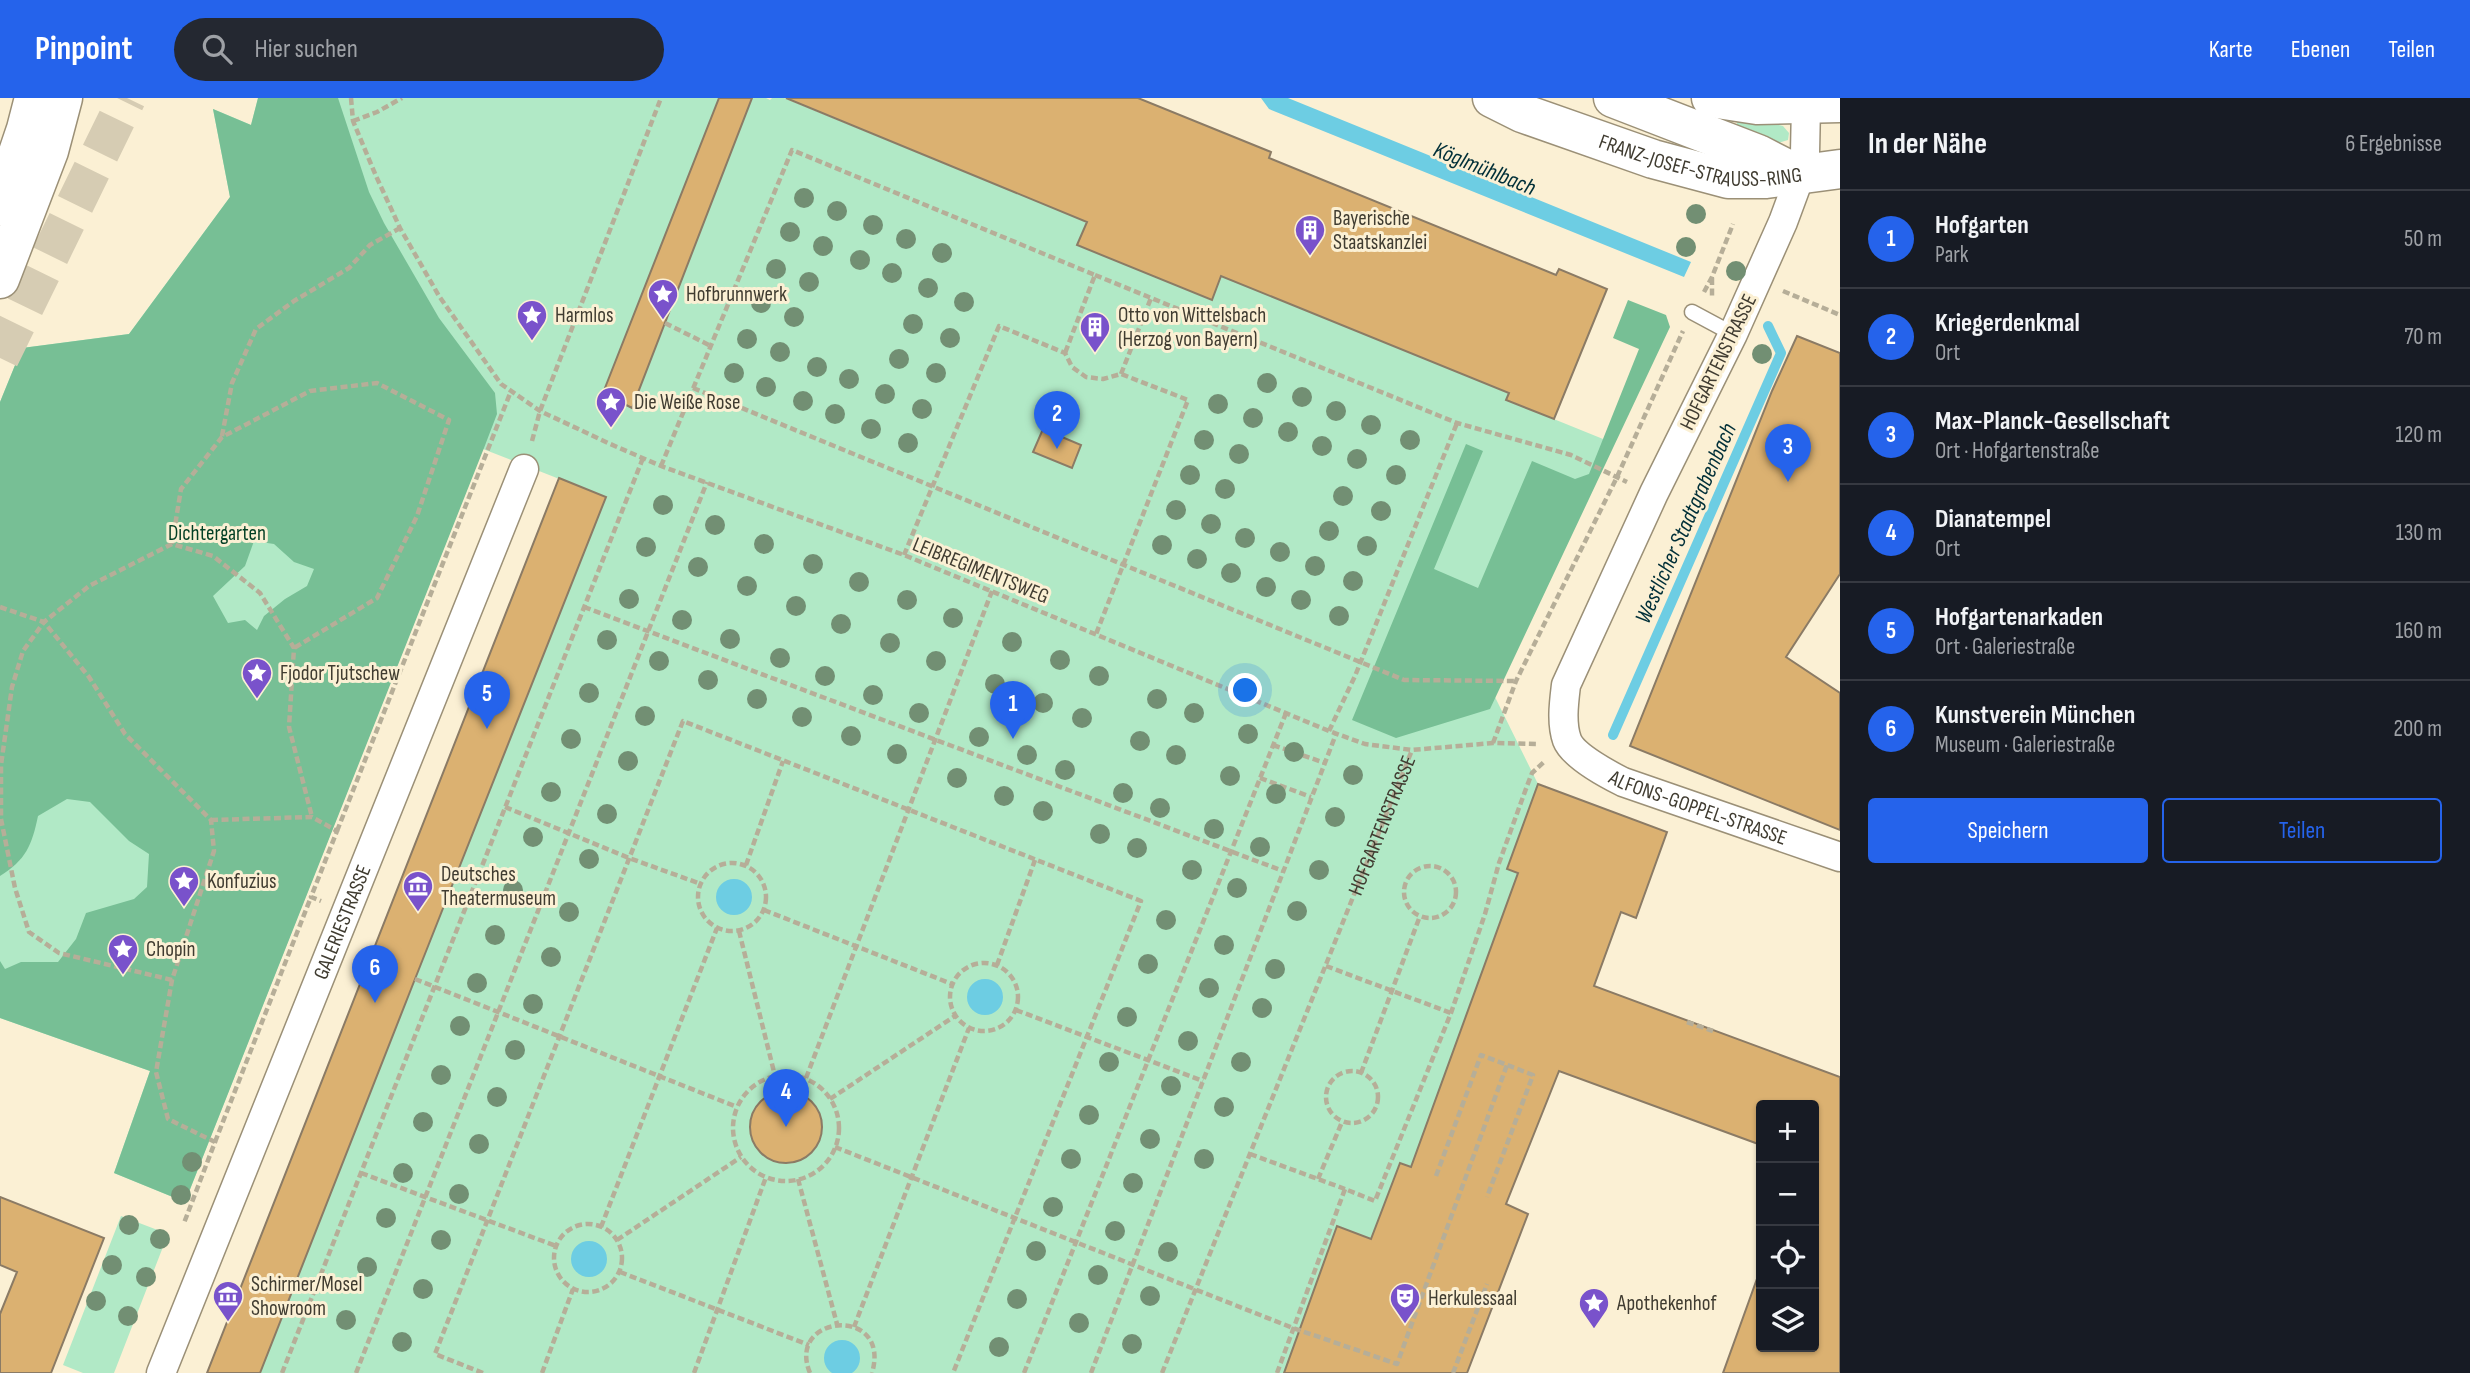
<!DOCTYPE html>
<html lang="de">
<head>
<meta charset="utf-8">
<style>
	body { margin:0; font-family:"Sofia Sans Condensed",sans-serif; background:#242831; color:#f1f3f6 }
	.controls { position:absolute; right:21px; bottom:21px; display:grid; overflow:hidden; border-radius:7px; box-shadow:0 2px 5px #0004 }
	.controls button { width:63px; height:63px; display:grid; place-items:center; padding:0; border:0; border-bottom:2px solid #363941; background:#171b24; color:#f1f3f6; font:35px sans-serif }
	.you { position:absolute; left:1246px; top:593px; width:24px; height:24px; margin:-18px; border:5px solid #fff; border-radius:50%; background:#1a73e8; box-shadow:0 0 0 10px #1a73e833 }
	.badge { display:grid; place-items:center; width:46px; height:46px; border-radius:50%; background:#2563eb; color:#fff; font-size:23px; font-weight:700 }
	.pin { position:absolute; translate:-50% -58px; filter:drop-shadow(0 2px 4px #0008) }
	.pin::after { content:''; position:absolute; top:37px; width:24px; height:21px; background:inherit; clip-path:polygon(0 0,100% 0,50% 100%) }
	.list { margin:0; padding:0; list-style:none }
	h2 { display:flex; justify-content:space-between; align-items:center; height:91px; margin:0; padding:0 28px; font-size:30px }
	h2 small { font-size:23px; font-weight:400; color:#9ea1a6 }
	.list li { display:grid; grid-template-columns:46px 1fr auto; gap:21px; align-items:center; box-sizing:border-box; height:98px; padding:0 28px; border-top:2px solid #363941 }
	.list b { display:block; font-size:26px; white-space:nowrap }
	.list p { margin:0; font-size:23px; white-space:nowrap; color:#9ea1a6 }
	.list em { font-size:23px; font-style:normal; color:#9ea1a6 }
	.actions { display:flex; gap:14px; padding:21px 28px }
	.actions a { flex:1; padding:16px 0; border:2px solid #2563eb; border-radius:7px; text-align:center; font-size:24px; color:#2563eb }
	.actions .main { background:#2563eb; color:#fff }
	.icon { flex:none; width:38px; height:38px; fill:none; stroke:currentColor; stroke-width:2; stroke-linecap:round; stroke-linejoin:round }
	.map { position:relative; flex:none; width:1840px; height:1275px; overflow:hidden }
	header { display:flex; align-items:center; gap:42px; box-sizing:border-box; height:98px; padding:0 35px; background:#2563eb; color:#fff }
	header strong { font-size:33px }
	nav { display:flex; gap:38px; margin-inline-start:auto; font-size:24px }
	.search { width:490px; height:63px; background:#242831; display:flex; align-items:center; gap:18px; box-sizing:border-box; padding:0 24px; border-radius:38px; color:#9ea1a6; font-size:26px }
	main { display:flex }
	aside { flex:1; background:#171b24 }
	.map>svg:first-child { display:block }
	.green { fill:#b1e9c6 }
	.forest { fill:#77bf95; fill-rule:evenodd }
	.water { fill:#6dcde3 }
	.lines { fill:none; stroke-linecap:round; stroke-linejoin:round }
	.stream { stroke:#6dcde3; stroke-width:10 }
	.building { fill:#dbb171; stroke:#8b7b65; stroke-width:2 }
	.secondary-tunnel { stroke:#d6ccb3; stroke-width:38; stroke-dasharray:38 19; stroke-linecap:butt }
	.lane-casing { stroke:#9b9077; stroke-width:17 }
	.street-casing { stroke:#9b9077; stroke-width:31 }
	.secondary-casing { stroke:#9b9077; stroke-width:41 }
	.path { stroke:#b6ae98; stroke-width:4.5; stroke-dasharray:7 3.5; stroke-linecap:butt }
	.lane { stroke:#fff; stroke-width:14 }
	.street { stroke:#fff; stroke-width:28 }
	.secondary { stroke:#fff; stroke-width:38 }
	.tree { fill:#728f73 }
	.labels { text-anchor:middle; stroke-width:6; stroke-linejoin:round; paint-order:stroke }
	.street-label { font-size:21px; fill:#403c31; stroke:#fbf0d4 }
	.poi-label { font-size:21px; fill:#403c31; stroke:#fbf0d4; text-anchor:start }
	.park-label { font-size:21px; fill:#023f24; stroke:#fbf0d4 }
	.water-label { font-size:23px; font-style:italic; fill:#002f38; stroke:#fbf0d4 }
</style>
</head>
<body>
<header>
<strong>Pinpoint</strong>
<div class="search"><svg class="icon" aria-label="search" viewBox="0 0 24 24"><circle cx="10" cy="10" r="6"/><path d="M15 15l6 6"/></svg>Hier suchen</div>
<nav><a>Karte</a><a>Ebenen</a><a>Teilen</a></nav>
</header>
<main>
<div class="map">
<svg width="1840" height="1275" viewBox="0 0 1840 1275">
	<rect width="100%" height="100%" fill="#fbf0d4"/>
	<path class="green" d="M258,0H766L770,2L772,0H784L1087,124L1078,147L1211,202L1221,178L1509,295L1507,302L1608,343L1493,595L1538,686L1507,770L1518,775L1411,1069L1399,1066L1371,1141L1337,1129L1284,1275H260L605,399L483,351L185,1104L114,1075L150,973L0,920V304L22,250L129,236L230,99L213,11L251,27Z
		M1736,17L1783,28L1789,35L1788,42L1778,45L1738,35Z
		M121,1118L168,1136L114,1275H83L63,1267Z"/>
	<path class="forest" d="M258,0H338L369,94L384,125L439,220L495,295L497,316L484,350L185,1104L114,1075L150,973L0,920V863L5,871L21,864H58L76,841L86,815L134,801L147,789L149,756L129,743L90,704L67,701L38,718C32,747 26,762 0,778V304L22,250L129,236L230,99L213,11L251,27ZM254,443L274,446L294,464L314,471L307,488L285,501L264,518L257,532L245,522L228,525L213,498L245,468Z
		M1628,202L1666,217L1670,229L1490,611L1396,640L1352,622L1466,346L1483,353L1434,471L1478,490L1532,363L1575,381L1589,376L1639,251L1613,240Z"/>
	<path class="water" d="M1261,0H1288L1691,164L1684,179L1269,11Z
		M716 799a18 18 0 1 1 36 0a18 18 0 1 1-36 0Z
		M967 899a18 18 0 1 1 36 0a18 18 0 1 1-36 0Z
		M571 1161a18 18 0 1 1 36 0a18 18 0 1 1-36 0Z
		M824 1260a18 18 0 1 1 36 0a18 18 0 1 1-36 0Z"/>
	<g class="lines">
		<path class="stream" d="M1613,637L1781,255L1768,228"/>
	</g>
	<path class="building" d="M719,0H752L632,310L603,295Z
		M786,0H1138L1271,54L1269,60L1556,177L1559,171L1607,191L1554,321L1506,302L1509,295L1221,178L1212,202L1077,147L1087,124Z
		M1797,238L1840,255V476L1786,559L1840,595V732L1630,648L1772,293Z
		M1043,331L1081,347L1072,370L1033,354Z
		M559,380L606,399L415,881L260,1275H207Z
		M1538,686L1667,734L1636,820L1621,814L1594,888L1840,979V1275H1723L1758,1178L1761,1179V1249H1814V1007H1761V1047L1559,973L1506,1106L1528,1116L1467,1275H1284L1337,1128L1371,1141L1400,1065L1411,1069L1518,775L1507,771Z
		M750 1029a36 36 0 1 1 72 0a36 36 0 1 1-72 0Z
		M0,1099L104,1140L51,1275H0V1216L17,1174L0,1167Z"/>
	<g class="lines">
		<path class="secondary-tunnel" d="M0,260L127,0"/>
		<g class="lane-casing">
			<path id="lane" d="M1692,214L1733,236"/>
		</g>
		<g class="street-casing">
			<g id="street">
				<path id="s2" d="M1806,7L1805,55L1800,78L1783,124L1733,236L1654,395L1566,587C1564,604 1561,625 1567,642C1573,658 1607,676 1623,684L1840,759"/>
				<path id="s3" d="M161,1275L524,371"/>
			</g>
		</g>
		<g class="secondary-casing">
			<g id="secondary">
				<path id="s4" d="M1492,0L1522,15L1653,61L1728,81H1766L1840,71"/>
				<path d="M1613,0L1758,56L1799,77"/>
				<path d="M1711,0L1757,7L1840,5"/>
				<path d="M0,108L26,31L34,0"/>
				<path d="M0,181L49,53L63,0"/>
			</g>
		</g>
		<g class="path">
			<path d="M351,0L353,23L376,78L400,130L439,198L501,286L540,313L608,345L661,368L904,457L1329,633L1365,646L1412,652L1493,645L1538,646"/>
			<path d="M353,23L377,14L402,0"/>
			<path d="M1095,177L1457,325L1571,357L1627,384"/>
			<path d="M1712,180V199"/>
			<path d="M1783,193L1840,217"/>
			<path d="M1704,194L1712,179L1733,126"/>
			<path d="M665,225L711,248"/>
			<path d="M1121,276L1151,200"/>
			<path d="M693,290L1404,582L1516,583"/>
			<path d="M222,338L232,285L256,231L294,203L349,170L370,147L400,130"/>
			<path d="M532,343L540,313L661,0"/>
			<path d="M661,368L792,52L1095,177L1065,255"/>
			<path d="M172,446L181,391L222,339L310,293L377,285L449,322L417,418L377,500L294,550"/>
			<path d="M904,457L999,228L1065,255L1072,269L1086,279L1103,281L1121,276L1188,302L1096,536"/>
			<path d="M0,509L44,524L89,579L125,636L211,722L214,753L172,882L156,974L168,1021L215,1044L184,1125"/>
			<path d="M584,509L1283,773"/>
			<path d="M1329,633L1355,578L1457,325"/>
			<path d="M1493,645L1516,583L1617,379L1683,233"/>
			<path d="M1273,647L1325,665"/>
			<path d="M1260,680L1311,699"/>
			<path d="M505,709L629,760L701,786"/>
			<path d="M211,722L312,719L337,733L311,799L321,803"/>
			<path d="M337,733L511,293"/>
			<circle cx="732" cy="799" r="34"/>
			<path d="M746,767L783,663"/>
			<circle cx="1430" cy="794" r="26"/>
			<path d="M764,812L952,886"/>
			<path d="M739,833L775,978"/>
			<circle cx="984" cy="899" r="34"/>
			<path d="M997,867L1035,762"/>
			<path d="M1326,868L1451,915"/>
			<path d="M415,881L737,1009"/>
			<path d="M172,882L59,855L29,834L15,790L1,721V667L12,589L23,553L44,524L89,488L172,446L213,458L260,495L294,550L289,629L312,719"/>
			<path d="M1016,912L1203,983"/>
			<path d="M1687,924L1713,933"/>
			<circle cx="1352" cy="999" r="26"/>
			<path d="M1361,975L1420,818"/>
			<circle cx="786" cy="1030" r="53"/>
			<path d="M806,980L992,493"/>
			<path d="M830,1001L955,918"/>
			<path d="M215,1044L311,799"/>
			<path d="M835,1049L1293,1230L1397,1266L1507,967"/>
			<path d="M1250,1056L1345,1091"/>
			<path d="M361,1075L556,1148"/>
			<path d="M1436,1078L1481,957L1533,977L1487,1099"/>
			<path d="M798,1081L837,1226"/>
			<path d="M1318,1081L1342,1024"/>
			<circle cx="588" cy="1160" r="34"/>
			<path d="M601,1129L717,830"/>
			<path d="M617,1142L741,1059"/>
			<path d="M620,1174L809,1247"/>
			<path d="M854,1229L969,930"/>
			<path d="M282,1275L643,360"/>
			<path d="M356,1275L707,384"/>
			<path d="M483,1275L435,1256L683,623L1141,803L953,1275"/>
			<path d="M542,1275L573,1191"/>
			<path d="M694,1275L766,1079"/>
			<path d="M810,1275C785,1216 892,1207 872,1275"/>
			<path d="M1024,1275L1286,615"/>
			<path d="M1091,1275L1336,636"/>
			<path id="s1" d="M1162,1275L1412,652"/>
			<path d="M1277,1275L1345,1091L1375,1103L1451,915L1485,816L1499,765L1527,688L1532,675L1545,663"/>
			<path d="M1453,1275L1487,1186"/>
		</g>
		<use href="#lane" class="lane"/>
		<use href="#street" class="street"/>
		<use href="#secondary" class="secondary"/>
	</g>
	<g class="tree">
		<circle cx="804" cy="100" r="10"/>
		<circle cx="837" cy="113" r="10"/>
		<circle cx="1696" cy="116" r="10"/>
		<circle cx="873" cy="127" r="10"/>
		<circle cx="790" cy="134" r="10"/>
		<circle cx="906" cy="141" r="10"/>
		<circle cx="823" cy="148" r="10"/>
		<circle cx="1686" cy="149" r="10"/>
		<circle cx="942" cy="155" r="10"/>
		<circle cx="860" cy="162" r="10"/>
		<circle cx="776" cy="171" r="10"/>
		<circle cx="1736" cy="173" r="10"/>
		<circle cx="892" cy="175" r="10"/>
		<circle cx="809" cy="184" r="10"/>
		<circle cx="928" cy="190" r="10"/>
		<circle cx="964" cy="204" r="10"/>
		<circle cx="761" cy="205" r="10"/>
		<circle cx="794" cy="219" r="10"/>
		<circle cx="913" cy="226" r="10"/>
		<circle cx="950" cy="240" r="10"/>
		<circle cx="747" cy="241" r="10"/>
		<circle cx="780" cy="254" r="10"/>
		<circle cx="1762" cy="256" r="10"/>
		<circle cx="899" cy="261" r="10"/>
		<circle cx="817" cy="269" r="10"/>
		<circle cx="734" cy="275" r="10"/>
		<circle cx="936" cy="275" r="10"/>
		<circle cx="849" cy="281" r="10"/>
		<circle cx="1267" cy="285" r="10"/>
		<circle cx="766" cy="289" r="10"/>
		<circle cx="885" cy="296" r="10"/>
		<circle cx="1302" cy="299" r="10"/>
		<circle cx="803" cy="303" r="10"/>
		<circle cx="1218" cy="306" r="10"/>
		<circle cx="922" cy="311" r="10"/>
		<circle cx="1336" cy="313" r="10"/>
		<circle cx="835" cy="316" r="10"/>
		<circle cx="1253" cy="320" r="10"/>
		<circle cx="1371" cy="327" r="10"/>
		<circle cx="871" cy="331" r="10"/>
		<circle cx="1288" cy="334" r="10"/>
		<circle cx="1204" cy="342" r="10"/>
		<circle cx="1410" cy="342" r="10"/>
		<circle cx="908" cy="345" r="10"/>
		<circle cx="1322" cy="348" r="10"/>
		<circle cx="1239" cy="356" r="10"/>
		<circle cx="1357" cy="361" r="10"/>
		<circle cx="1190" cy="377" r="10"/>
		<circle cx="1396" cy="377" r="10"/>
		<circle cx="1225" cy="391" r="10"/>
		<circle cx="1343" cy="398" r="10"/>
		<circle cx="663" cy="407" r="10"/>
		<circle cx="1176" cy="412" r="10"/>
		<circle cx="1381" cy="413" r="10"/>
		<circle cx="1211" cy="426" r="10"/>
		<circle cx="715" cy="427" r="10"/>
		<circle cx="1329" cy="433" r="10"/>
		<circle cx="1245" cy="440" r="10"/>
		<circle cx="764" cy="446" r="10"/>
		<circle cx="1162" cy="447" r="10"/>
		<circle cx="1367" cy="448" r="10"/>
		<circle cx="646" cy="449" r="10"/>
		<circle cx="1280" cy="454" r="10"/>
		<circle cx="1197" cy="461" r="10"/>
		<circle cx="813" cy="466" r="10"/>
		<circle cx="1315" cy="468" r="10"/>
		<circle cx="698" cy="469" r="10"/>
		<circle cx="1231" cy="475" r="10"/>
		<circle cx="1353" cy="483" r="10"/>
		<circle cx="859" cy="484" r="10"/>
		<circle cx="747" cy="488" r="10"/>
		<circle cx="1266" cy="489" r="10"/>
		<circle cx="629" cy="501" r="10"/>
		<circle cx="907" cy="502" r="10"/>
		<circle cx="1301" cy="502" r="10"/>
		<circle cx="796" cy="508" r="10"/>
		<circle cx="1339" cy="518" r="10"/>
		<circle cx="953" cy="520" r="10"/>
		<circle cx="682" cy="522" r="10"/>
		<circle cx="841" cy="526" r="10"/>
		<circle cx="730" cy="541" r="10"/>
		<circle cx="607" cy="542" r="10"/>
		<circle cx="1012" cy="544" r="10"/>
		<circle cx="890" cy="545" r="10"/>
		<circle cx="780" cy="560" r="10"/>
		<circle cx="1060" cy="562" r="10"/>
		<circle cx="659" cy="563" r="10"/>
		<circle cx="936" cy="563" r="10"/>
		<circle cx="825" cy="578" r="10"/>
		<circle cx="1099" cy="578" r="10"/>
		<circle cx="708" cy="582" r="10"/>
		<circle cx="995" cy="586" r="10"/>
		<circle cx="589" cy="595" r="10"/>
		<circle cx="873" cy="597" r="10"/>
		<circle cx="757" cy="601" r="10"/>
		<circle cx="1157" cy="601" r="10"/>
		<circle cx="1043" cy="605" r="10"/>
		<circle cx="919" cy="615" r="10"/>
		<circle cx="1194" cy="615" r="10"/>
		<circle cx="645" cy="618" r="10"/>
		<circle cx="802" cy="619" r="10"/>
		<circle cx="1082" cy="620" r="10"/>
		<circle cx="1248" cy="636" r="10"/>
		<circle cx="851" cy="638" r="10"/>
		<circle cx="979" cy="639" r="10"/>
		<circle cx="571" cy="641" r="10"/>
		<circle cx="1140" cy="643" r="10"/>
		<circle cx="1294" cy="654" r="10"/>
		<circle cx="897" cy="656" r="10"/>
		<circle cx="1027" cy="657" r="10"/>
		<circle cx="1176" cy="657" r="10"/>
		<circle cx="628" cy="663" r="10"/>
		<circle cx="1065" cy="672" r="10"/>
		<circle cx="1353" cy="677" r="10"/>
		<circle cx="1230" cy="678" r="10"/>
		<circle cx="957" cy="680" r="10"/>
		<circle cx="551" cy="694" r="10"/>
		<circle cx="1123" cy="695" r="10"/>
		<circle cx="1276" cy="696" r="10"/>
		<circle cx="1004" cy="698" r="10"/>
		<circle cx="1160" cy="710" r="10"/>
		<circle cx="1043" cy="713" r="10"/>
		<circle cx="607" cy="716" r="10"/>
		<circle cx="1335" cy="719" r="10"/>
		<circle cx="1214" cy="731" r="10"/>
		<circle cx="1100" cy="736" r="10"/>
		<circle cx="533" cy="739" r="10"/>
		<circle cx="1260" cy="749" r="10"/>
		<circle cx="1137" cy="750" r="10"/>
		<circle cx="589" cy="761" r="10"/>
		<circle cx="1192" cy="772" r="10"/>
		<circle cx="1319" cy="772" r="10"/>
		<circle cx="1237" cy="790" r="10"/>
		<circle cx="513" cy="792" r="10"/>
		<circle cx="1297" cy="813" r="10"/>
		<circle cx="569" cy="814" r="10"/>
		<circle cx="1166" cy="822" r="10"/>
		<circle cx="495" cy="837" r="10"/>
		<circle cx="1224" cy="847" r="10"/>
		<circle cx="551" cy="859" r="10"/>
		<circle cx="1148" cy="866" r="10"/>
		<circle cx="1275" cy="871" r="10"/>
		<circle cx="477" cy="885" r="10"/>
		<circle cx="1209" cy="890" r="10"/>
		<circle cx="533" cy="906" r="10"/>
		<circle cx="1262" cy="910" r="10"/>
		<circle cx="1127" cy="919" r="10"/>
		<circle cx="460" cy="928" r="10"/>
		<circle cx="1188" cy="943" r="10"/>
		<circle cx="515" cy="952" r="10"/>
		<circle cx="1109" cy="964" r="10"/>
		<circle cx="1241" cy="964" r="10"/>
		<circle cx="441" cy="977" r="10"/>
		<circle cx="1171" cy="988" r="10"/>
		<circle cx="497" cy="999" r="10"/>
		<circle cx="1224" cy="1009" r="10"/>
		<circle cx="1089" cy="1017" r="10"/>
		<circle cx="423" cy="1024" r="10"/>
		<circle cx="1150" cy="1041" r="10"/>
		<circle cx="479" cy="1046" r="10"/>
		<circle cx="1071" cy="1061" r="10"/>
		<circle cx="1204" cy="1061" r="10"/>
		<circle cx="192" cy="1064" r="10"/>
		<circle cx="403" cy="1075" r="10"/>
		<circle cx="1133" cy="1085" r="10"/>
		<circle cx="459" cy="1096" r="10"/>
		<circle cx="181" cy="1097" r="10"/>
		<circle cx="1053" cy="1109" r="10"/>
		<circle cx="386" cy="1120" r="10"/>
		<circle cx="129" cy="1127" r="10"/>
		<circle cx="1115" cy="1133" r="10"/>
		<circle cx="160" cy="1141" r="10"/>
		<circle cx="441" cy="1142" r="10"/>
		<circle cx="1036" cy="1153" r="10"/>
		<circle cx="1168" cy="1154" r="10"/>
		<circle cx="112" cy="1167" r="10"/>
		<circle cx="367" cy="1169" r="10"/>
		<circle cx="1098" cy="1177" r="10"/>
		<circle cx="146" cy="1179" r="10"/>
		<circle cx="423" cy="1191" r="10"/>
		<circle cx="1150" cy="1198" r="10"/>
		<circle cx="1017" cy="1201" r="10"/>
		<circle cx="96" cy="1203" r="10"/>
		<circle cx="128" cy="1218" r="10"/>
		<circle cx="346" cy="1222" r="10"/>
		<circle cx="1079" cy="1225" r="10"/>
		<circle cx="402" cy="1244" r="10"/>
		<circle cx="1132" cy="1246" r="10"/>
		<circle cx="999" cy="1249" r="10"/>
	</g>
	<defs>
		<g id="building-pin" transform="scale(1.575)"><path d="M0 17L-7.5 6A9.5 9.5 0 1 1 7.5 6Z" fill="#7952cb" stroke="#fbf0d4"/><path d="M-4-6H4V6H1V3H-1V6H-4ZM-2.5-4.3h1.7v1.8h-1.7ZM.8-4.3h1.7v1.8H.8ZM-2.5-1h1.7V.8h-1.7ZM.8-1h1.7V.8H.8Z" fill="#fff"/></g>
		<g id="sight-pin" transform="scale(1.575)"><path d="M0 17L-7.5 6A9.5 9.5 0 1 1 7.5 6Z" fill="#7952cb" stroke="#fbf0d4"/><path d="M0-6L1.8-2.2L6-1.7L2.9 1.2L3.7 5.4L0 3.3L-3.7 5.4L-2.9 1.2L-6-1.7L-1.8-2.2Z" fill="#fff"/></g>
		<g id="museum-pin" transform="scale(1.575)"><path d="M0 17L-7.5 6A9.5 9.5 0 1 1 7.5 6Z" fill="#7952cb" stroke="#fbf0d4"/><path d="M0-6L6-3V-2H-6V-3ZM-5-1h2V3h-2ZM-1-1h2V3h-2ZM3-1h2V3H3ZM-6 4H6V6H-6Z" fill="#fff"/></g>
		<g id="theatre-pin" transform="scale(1.575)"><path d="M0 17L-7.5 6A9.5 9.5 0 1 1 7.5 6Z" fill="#7952cb" stroke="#fbf0d4"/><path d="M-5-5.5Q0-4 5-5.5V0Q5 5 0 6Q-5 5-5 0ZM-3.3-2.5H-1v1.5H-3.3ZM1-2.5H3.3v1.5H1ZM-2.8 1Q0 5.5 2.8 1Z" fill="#fff"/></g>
	</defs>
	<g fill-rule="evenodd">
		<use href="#building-pin" x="1310" y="132"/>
		<use href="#sight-pin" x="663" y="196"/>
		<use href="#sight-pin" x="532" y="217"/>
		<use href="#building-pin" x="1095" y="229"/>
		<use href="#sight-pin" x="611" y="304"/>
		<use href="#sight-pin" x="257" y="575"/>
		<use href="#sight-pin" x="184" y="783"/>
		<use href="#museum-pin" x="418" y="788"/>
		<use href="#sight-pin" x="123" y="851"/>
		<use href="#museum-pin" x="228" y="1198"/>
		<use href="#theatre-pin" x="1405" y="1200"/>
		<use href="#sight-pin" x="1594" y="1205"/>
	</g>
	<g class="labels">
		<g class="street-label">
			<text dy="7" stroke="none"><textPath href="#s4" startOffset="220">FRANZ-JOSEF-STRAUSS-RING</textPath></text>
			<text transform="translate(1718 264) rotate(-64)" y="7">HOFGARTENSTRASSE</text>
			<text transform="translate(981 472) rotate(22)" y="7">LEIBREGIMENTSWEG</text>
			<text dy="7" stroke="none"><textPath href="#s2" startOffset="838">ALFONS-GOPPEL-STRASSE</textPath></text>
			<text dy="7" stroke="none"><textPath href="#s1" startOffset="590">HOFGARTENSTRASSE</textPath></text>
			<text dy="7" stroke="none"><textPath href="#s3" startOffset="486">GALERIESTRASSE</textPath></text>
		</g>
		<g class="poi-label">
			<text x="1333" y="127">Bayerische<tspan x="1333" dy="24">Staatskanzlei</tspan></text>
			<text x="686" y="203">Hofbrunnwerk</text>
			<text x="555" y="224">Harmlos</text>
			<text x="1118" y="224">Otto von Wittelsbach<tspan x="1118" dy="24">(Herzog von Bayern)</tspan></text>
			<text x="634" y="311">Die Weiße Rose</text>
			<text x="280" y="582">Fjodor Tjutschew</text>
			<text x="441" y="783">Deutsches<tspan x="441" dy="24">Theatermuseum</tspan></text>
			<text x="207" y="790">Konfuzius</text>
			<text x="146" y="858">Chopin</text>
			<text x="251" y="1193">Schirmer/Mosel<tspan x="251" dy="24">Showroom</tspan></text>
			<text x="1428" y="1207">Herkulessaal</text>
			<text x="1617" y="1212">Apothekenhof</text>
		</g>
		<g class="park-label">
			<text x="217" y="442">Dichtergarten</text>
		</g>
		<g class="water-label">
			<text transform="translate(1485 70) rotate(22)" y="8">Köglmühlbach</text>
			<text transform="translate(1685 425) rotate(-66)" y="8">Westlicher Stadtgrabenbach</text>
		</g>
	</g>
</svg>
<div class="controls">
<button>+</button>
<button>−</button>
<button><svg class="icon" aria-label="locate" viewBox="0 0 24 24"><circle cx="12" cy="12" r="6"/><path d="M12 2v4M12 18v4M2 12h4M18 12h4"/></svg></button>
<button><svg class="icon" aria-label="layers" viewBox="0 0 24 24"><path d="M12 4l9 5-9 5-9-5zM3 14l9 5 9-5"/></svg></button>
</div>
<div class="you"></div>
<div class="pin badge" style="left:1013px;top:641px">1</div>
<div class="pin badge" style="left:1057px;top:351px">2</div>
<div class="pin badge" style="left:1788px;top:384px">3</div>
<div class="pin badge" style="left:786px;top:1029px">4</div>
<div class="pin badge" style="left:487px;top:631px">5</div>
<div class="pin badge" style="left:375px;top:905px">6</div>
</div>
<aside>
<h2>In der Nähe<small>6 Ergebnisse</small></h2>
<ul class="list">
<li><span class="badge">1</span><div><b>Hofgarten</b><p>Park</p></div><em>50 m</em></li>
<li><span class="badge">2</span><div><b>Kriegerdenkmal</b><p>Ort</p></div><em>70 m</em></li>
<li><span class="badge">3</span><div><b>Max-Planck-Gesellschaft</b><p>Ort · Hofgartenstraße</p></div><em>120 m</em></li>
<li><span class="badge">4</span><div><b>Dianatempel</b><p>Ort</p></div><em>130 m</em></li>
<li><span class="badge">5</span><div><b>Hofgartenarkaden</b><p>Ort · Galeriestraße</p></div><em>160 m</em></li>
<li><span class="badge">6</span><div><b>Kunstverein München</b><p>Museum · Galeriestraße</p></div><em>200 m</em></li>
</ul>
<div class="actions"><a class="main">Speichern</a><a>Teilen</a></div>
</aside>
</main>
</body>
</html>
